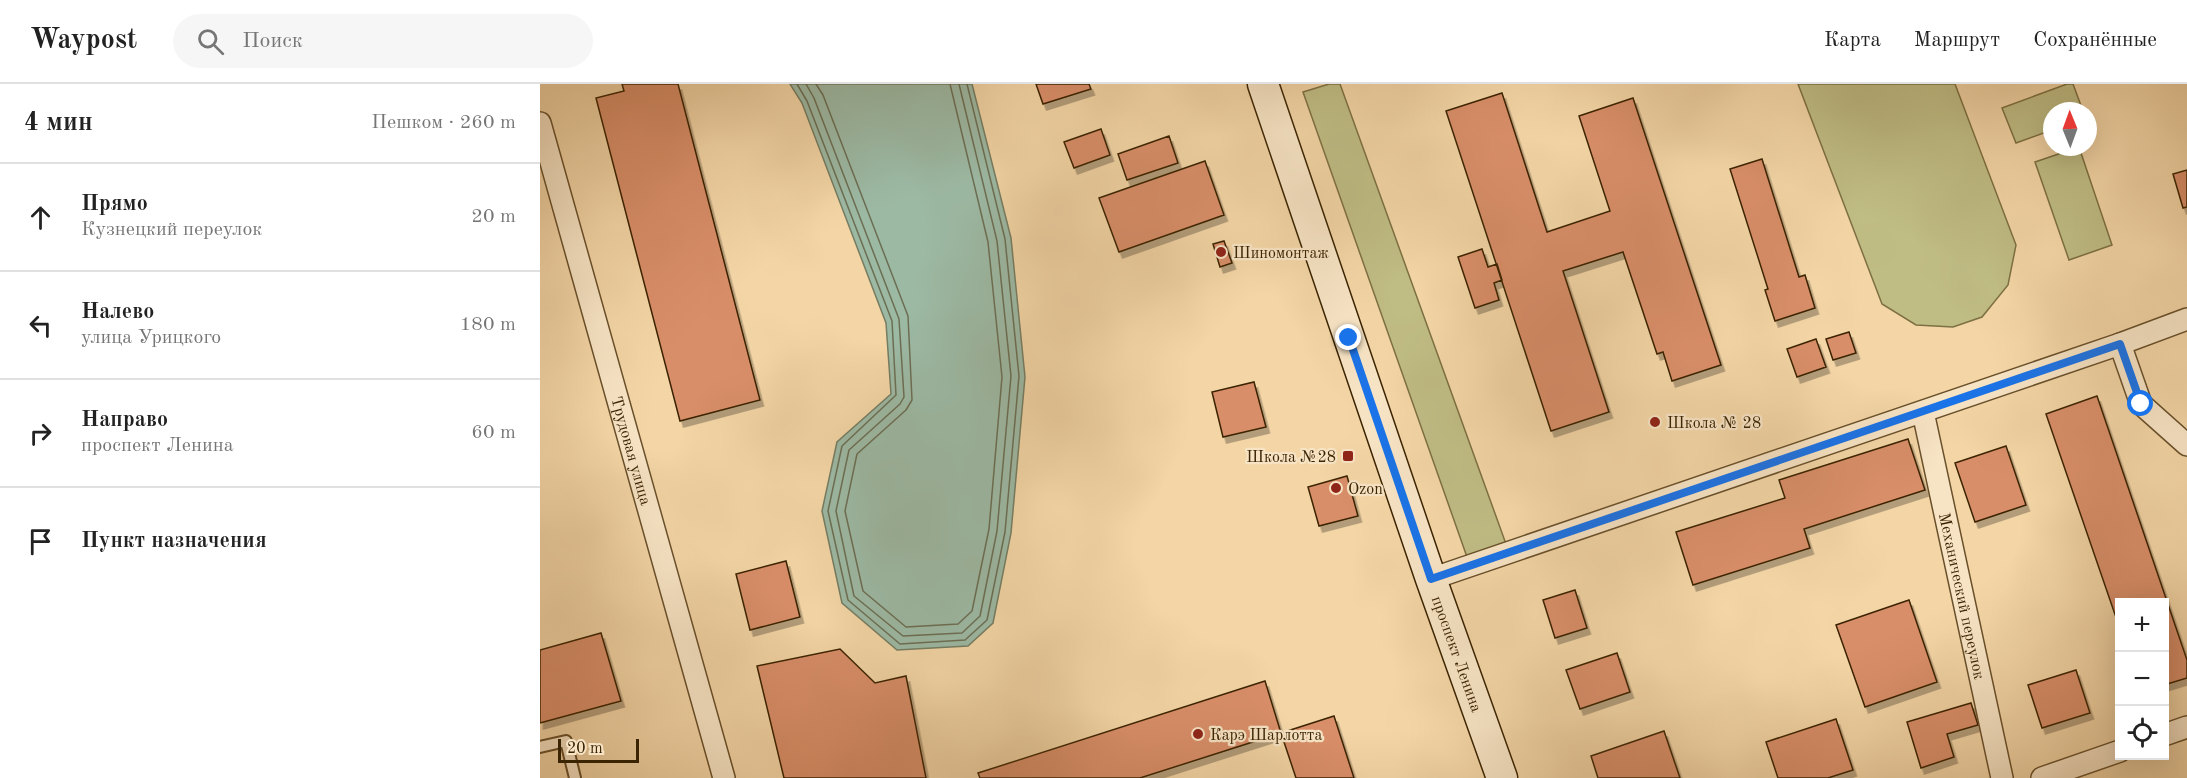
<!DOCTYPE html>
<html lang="ru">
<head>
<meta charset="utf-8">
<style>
	body { margin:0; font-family:"Old Standard TT",serif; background:#f6f6f6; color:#222 }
	.controls { position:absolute; right:18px; bottom:18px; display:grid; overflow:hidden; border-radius:0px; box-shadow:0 6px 24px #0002 }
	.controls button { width:54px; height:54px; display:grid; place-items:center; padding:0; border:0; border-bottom:2px solid #e0e0e0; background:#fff; color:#222; font:30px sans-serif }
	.compass { position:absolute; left:1503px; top:18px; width:54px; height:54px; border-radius:50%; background:#fff; box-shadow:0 6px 24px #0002; rotate:359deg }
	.scale { position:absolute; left:18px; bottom:15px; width:81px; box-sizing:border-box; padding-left:6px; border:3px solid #3b2402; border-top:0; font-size:16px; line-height:21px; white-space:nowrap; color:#3b2402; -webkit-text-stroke:4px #f7e4c5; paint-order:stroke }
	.stop { position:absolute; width:18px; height:18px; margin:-14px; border:4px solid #1a73e8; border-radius:50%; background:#fff }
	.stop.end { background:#1a73e8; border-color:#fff; box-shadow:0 2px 6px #0008 }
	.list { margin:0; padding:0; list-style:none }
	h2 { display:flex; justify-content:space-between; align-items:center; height:78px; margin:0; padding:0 24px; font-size:26px }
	h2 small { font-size:20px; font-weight:400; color:#767676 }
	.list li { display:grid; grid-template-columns:39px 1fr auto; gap:18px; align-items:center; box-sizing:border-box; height:108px; padding:0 24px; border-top:2px solid #e0e0e0 }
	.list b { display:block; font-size:22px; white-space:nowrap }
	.list p { margin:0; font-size:20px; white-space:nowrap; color:#767676 }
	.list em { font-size:20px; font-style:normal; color:#767676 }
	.icon { flex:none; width:33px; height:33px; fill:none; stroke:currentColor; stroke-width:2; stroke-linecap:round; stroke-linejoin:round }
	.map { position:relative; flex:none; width:1647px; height:694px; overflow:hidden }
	header { display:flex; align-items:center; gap:36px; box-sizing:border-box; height:84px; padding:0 30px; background:#fff; border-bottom:2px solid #e0e0e0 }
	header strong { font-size:28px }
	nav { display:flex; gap:33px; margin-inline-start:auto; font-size:21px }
	.search { width:420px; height:54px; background:#f6f6f6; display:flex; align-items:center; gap:15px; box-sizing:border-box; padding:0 21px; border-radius:33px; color:#767676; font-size:22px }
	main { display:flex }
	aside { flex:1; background:#fff }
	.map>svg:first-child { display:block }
	.green { fill:#bfbc84; stroke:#7d7043; stroke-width:1.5 }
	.water { fill:#9cb9a4; stroke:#757d63; stroke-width:1.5 }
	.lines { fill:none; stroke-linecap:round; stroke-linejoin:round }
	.shore { stroke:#6c6e53; stroke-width:1.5 }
	.building { fill:#d88e69; stroke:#3b2402; stroke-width:1.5; filter:url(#shadow) }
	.lane-casing { stroke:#69502b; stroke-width:14 }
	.street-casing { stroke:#69502b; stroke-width:24 }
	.secondary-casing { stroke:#3b2402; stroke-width:33 }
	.lane { stroke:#f7e4c5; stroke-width:10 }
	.street { stroke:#f7e4c5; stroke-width:21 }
	.secondary { stroke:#f7e4c5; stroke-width:30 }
	.route { stroke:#1a73e8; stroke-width:8 }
	.poi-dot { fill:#8f2418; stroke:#f7e4c5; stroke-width:2 }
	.labels { text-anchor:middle; stroke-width:4.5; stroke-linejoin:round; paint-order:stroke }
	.poi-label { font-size:16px; fill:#3b2402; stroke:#f7e4c5; text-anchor:start }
	.street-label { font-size:16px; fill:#3b2402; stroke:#f7e4c5 }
</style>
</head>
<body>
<header>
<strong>Waypost</strong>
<div class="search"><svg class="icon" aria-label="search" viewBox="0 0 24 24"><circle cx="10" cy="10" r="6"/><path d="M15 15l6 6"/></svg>Поиск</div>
<nav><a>Карта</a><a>Маршрут</a><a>Сохранённые</a></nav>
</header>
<main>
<aside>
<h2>4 мин<small>Пешком · 260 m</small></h2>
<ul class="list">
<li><svg class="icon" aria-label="ahead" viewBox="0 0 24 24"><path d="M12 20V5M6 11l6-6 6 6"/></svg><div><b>Прямо</b><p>Кузнецкий переулок</p></div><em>20 m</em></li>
<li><svg class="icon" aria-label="left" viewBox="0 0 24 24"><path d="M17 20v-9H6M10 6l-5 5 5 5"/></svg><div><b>Налево</b><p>улица Урицкого</p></div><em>180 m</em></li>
<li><svg class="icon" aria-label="right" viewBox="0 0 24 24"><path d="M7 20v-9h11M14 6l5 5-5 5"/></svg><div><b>Направо</b><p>проспект Ленина</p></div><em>60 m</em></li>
<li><svg class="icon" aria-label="arrive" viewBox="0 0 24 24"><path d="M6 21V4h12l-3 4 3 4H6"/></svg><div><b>Пункт назначения</b></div></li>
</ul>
</aside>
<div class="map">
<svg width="1647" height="694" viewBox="0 0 1647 694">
	<defs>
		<filter id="shadow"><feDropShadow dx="3.5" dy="6" stdDeviation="0" flood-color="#0004"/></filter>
	</defs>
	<rect width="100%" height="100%" fill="#f3d5a6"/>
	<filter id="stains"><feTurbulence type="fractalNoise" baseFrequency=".00333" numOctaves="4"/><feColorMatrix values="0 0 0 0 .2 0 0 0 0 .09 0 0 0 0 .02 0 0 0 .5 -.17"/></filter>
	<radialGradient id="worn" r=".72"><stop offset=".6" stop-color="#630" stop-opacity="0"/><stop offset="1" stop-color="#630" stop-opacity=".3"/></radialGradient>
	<path class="green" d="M789,0H800L966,460L927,473L763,8Z
		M1258,0H1415L1476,161L1468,201L1442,233L1413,243L1376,241L1342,220Z
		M1527,0H1533L1543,27H1512V46L1476,59L1462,24Z
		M1539,63L1572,161L1529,176L1495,78Z"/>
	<path class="water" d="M250,0H432L471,154L485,293L471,449L453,539L428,562L357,566L302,519L282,427L297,358L351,310L346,239L262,19Z"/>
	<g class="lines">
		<path class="shore" d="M257,0L267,17L352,237L356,311L302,362L288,427L308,516L360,560L425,556L447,536L465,448L479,292L465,155L427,0
			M266,0L274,14L359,235L364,313L360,320L309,366L296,427L314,512L363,552L422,549L440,532L457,447L471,292L457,157L419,0
			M276,0L283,11L368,232L372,316L366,326L317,370L305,427L323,507L366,543L418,540L432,527L449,445L462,293L448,158L410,0"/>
	</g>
	<path class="building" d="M82,0H138L220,316L140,337L56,14L84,7Z
		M496,0H549L551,5L503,20Z
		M962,9L1007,148L1070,127L1039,32L1093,14L1181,281L1132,297L1123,268L1117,270L1083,168L1023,187L1069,328L1011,347L906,27Z
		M561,45L570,71L534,84L524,58Z
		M629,52L638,79L587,96L578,70Z
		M1222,75L1259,193L1265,191L1275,224L1235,237L1225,206L1228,205L1190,85Z
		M665,77L684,131L579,168L559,114Z
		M1647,86V123L1643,124L1633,90Z
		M684,157L692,179L680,183L673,160Z
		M942,165L948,183L957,180L962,196L954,199L959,216L935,224L918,173Z
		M1309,248L1316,269L1293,276L1286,255Z
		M1276,255L1286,283L1257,293L1247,265Z
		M714,298L726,343L683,353L672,308Z
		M1557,312L1647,576V594L1624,601V518H1580V545L1506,330Z
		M1368,355L1385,406L1264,445L1270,464L1153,501L1136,448L1245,414L1239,396Z
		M1466,362L1486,421L1435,438L1415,379Z
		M807,392L818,432L779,442L768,403Z
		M246,477L260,533L210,546L196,490Z
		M1035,506L1047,544L1015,554L1003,516Z
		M1369,516L1397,598L1325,623L1296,541Z
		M61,549L81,617L0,639V566Z
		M300,565L335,599L366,592L386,694H244L217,582Z
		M1077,569L1090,608L1040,625L1026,586Z
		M1536,586L1550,629L1502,644L1488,601Z
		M725,597L741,649L600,694H440L438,689Z
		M1431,619L1438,641L1407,650L1414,673L1381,684L1367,638Z
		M794,632L814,694H756L741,649Z
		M1296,635L1313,686L1288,694H1238L1226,658Z
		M1124,647L1140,694H1058L1051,672Z"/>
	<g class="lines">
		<g class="lane-casing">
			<path id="lane" d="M0,663L26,657L35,694"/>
		</g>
		<g class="street-casing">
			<g id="street">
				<path id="s1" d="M0,39L184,694"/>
				<path d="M1580,260L1601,320L1647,361"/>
				<path id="s2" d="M1383,328L1462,694"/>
				<path d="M891,495L1580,260L1647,235"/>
				<path d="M1624,651L1647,643"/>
				<path d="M1502,694L1580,667"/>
			</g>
		</g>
		<g class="secondary-casing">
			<g id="secondary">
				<path id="s3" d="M723,0L891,495L962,694"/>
			</g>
		</g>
		<use href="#lane" class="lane"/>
		<use href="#street" class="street"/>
		<use href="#secondary" class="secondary"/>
	</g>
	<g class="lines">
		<path class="route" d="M809,254L891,495L1580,260L1601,320"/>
	</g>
	<g class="poi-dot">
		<circle cx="681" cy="168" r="6"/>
		<circle cx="1115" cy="338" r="6"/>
		<rect x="802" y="366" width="12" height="12" rx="3"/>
		<circle cx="796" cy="404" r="6"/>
		<circle cx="658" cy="650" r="6"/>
	</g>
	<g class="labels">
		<g class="poi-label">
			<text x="693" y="174">Шиномонтаж</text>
			<text x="1127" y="344">Школа № 28</text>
			<text x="796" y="378" text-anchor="end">Школа №28</text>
			<text x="808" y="410">Ozon</text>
			<text x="670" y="656">Карэ Шарлотта</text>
		</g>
		<g class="street-label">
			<text dy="6" stroke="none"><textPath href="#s1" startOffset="340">Трудовая улица</textPath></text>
			<text dy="6" stroke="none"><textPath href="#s2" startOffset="188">Механический переулок</textPath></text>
			<text dy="6" stroke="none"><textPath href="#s3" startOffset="602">проспект Ленина</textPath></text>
		</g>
	</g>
	<rect width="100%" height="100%" filter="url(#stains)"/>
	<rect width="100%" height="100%" fill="url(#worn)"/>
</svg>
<div class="controls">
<button>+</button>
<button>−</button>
<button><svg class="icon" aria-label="locate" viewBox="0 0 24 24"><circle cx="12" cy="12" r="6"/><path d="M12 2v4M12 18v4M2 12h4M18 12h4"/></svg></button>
</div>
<svg class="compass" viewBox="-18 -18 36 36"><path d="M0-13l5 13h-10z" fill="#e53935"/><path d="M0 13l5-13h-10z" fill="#767676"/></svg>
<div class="scale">20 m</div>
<div class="stop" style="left:1601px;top:320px"></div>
<div class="stop end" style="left:809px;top:254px"></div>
</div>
</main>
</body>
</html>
